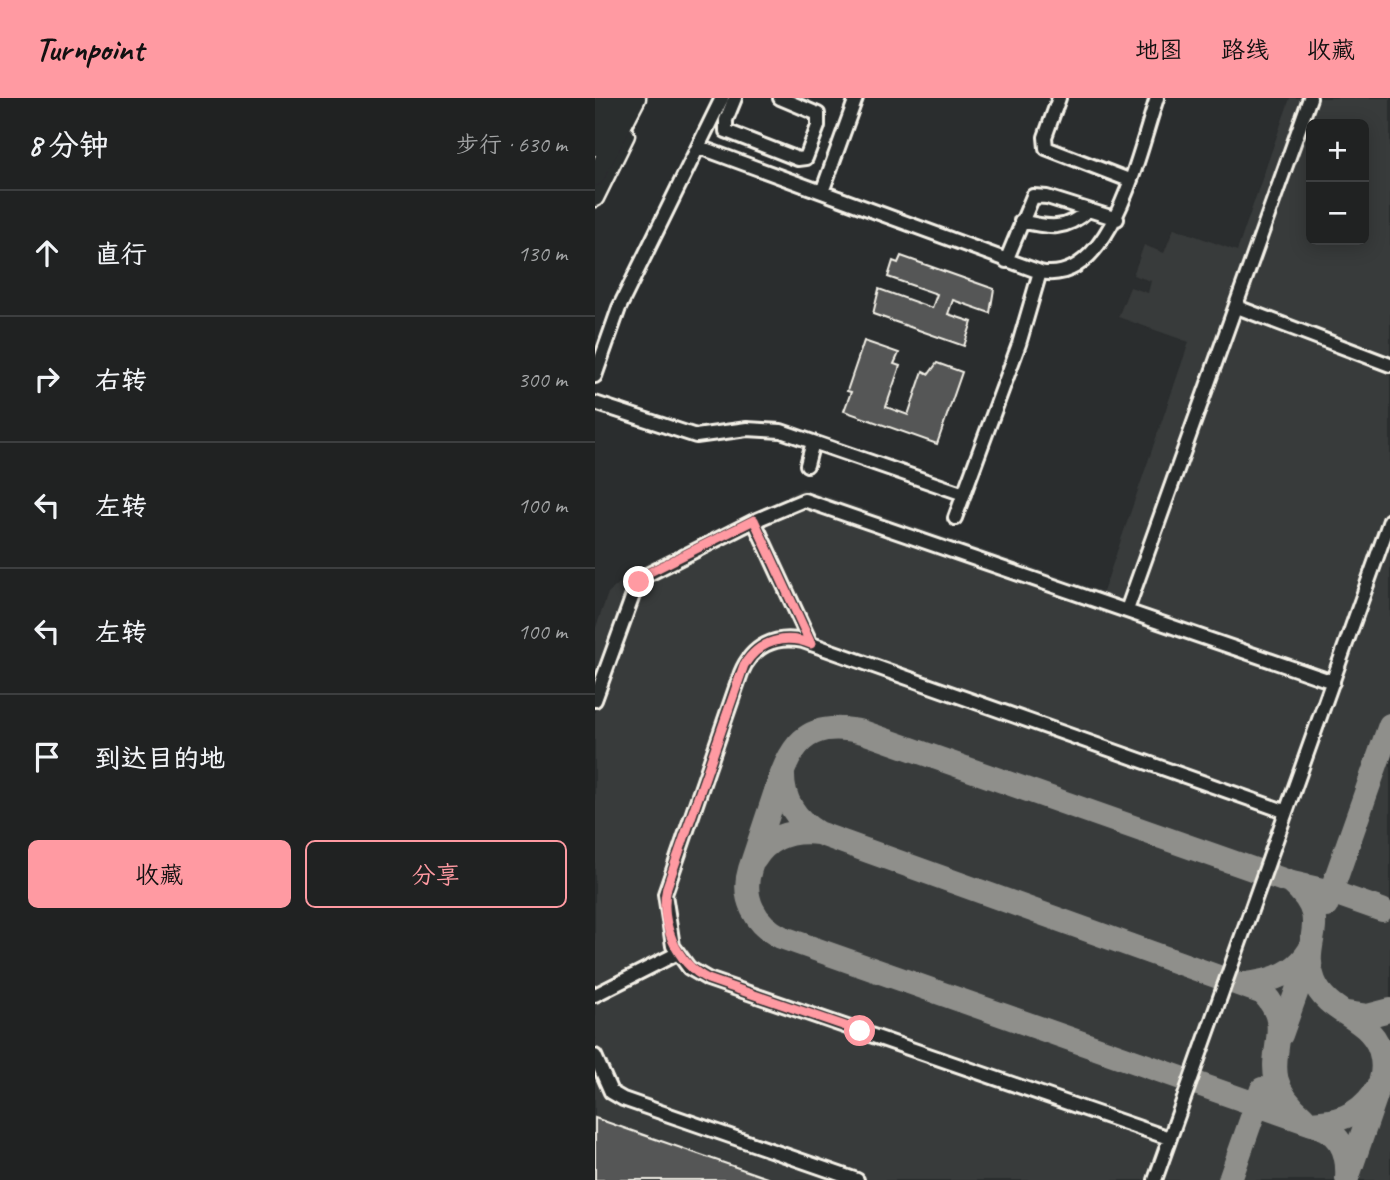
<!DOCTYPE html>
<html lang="zh">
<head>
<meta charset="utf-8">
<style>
	body { margin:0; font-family:Caveat,"LXGW WenKai TC",sans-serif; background:#2d2f2f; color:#f1f3f6 }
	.controls { position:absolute; right:21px; top:21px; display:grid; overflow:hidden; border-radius:10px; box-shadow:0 4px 18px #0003 }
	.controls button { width:63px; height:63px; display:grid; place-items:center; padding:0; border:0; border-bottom:2px solid #3d3f40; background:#202222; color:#f1f3f6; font:35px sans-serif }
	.stop { position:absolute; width:21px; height:21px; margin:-16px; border:5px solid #ff9aa2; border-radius:50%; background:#fff }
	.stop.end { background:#ff9aa2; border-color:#fff; box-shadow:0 2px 7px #0008 }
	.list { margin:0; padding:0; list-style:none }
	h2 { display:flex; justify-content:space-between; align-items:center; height:91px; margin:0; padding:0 28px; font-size:30px }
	h2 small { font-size:23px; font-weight:400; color:#a2a4a5 }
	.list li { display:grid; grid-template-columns:46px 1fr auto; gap:21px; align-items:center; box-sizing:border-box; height:126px; padding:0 28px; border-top:2px solid #3d3f40 }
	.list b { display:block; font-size:26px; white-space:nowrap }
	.list em { font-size:23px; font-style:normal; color:#a2a4a5 }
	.actions { display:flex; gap:14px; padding:21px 28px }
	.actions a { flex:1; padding:16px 0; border:2px solid #ff9aa2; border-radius:10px; text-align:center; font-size:24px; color:#ff9aa2 }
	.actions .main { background:#ff9aa2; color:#111 }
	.icon { flex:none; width:38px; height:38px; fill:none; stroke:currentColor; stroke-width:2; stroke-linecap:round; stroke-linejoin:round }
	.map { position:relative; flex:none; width:795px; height:1082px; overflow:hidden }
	header { display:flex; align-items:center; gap:42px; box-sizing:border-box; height:98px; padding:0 35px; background:#ff9aa2; color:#111 }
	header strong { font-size:33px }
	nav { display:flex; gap:38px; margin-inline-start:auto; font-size:24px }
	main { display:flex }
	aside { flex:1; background:#202222 }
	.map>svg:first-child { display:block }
	.built { fill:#373a3a; fill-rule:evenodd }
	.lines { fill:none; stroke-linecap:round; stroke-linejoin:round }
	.taxiway { stroke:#8f8f8b; stroke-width:24 }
	.building { fill:#555756; stroke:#f4f1e8; stroke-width:2 }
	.minor-casing { stroke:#f4f1e8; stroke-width:18 }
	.major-casing { stroke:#f4f1e8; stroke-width:21 }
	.highway-casing { stroke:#f4f1e8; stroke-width:23 }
	.minor { stroke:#2a2d2e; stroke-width:12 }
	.major { stroke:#2a2d2e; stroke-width:16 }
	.highway { stroke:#2a2d2e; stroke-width:18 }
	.route { stroke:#ff9aa2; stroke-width:9 }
</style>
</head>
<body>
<header>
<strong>Turnpoint</strong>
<nav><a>地图</a><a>路线</a><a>收藏</a></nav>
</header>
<main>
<aside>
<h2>8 分钟<small>步行 · 630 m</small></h2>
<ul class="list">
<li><svg class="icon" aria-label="ahead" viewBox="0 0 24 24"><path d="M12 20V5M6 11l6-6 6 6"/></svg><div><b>直行</b></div><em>130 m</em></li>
<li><svg class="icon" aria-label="right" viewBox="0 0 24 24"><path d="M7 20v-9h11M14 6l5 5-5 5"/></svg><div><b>右转</b></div><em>300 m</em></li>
<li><svg class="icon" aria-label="left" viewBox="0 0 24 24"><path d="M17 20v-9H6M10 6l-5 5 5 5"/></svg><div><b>左转</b></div><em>100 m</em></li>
<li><svg class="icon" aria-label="left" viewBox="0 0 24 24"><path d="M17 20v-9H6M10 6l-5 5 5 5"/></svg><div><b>左转</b></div><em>100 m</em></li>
<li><svg class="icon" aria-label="arrive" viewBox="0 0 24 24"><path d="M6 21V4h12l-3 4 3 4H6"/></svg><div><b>到达目的地</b></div></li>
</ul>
<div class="actions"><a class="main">收藏</a><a>分享</a></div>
</aside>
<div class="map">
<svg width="795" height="1082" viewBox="0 0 795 1082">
	<rect width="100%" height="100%" fill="#2a2d2e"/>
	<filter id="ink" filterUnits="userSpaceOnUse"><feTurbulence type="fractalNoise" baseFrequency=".0143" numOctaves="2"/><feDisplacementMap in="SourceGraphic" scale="14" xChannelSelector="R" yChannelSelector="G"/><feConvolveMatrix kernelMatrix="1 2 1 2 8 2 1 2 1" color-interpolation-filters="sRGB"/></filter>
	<g filter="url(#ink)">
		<path class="built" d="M695,0H795V1082H0V532L13,495L41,471L208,390L508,494L594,244L523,219L535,189L553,195L556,183L538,177L549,147L569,155L579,130L642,153ZM716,26H769V142H716Z"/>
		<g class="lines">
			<path class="taxiway" d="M188,674C187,701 201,722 223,735L668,895C710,938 648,968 708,1019
				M160,761C174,738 197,732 223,735
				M697,785C741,824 703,843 719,883C733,919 781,918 787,960C789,973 787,985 779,995C762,1019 741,1024 714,1025L186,839C160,826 146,800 155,771C163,747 171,723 179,699C195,649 208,620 268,634L697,785L736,794L787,812
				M731,808L795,627
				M649,886C675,884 700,876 714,853
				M751,915L772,918L795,912
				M686,937L714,859
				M714,1025C744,1032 754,1052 752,1081
				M754,1075L781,997
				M635,1082L667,991"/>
		</g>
		<path class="building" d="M306,158L399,191L395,215L358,202L353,216L377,224L369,248L278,216L284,191L337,210L342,196L293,179L298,163L303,165Z
			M269,243L304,255L299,266L305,268L291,309L313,317L328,273L334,276L342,265L367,274L342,346L249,313L256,294L252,293Z
			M0,1020L175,1081V1082H0Z"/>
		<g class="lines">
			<g class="minor-casing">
				<path id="minor" d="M140,0L131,22V33L203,61L211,60L223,28V16L185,0
					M464,0L450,39L451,50L534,82
					M104,49L445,174L424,246L360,420
					M227,94L261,0
					M426,123C454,130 471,133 493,112
					M411,163L438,98L452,99L522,121
					M445,174C517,189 545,49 562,0
					M642,209L795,267
					M0,278L24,210L127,0
					M0,305L101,338L152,331L186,333L369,396
					M212,367L218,344
					M159,423L216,546
					M532,512L715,0
					M0,602L41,489L48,479L159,423L209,402L738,584
					M0,897L83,855
					M0,958L16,994L28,1001L262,1082
					M574,1040L113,881L94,870L78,848L70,796L146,575C157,548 180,537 208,543L689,713
					M560,1082L795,422"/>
			</g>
			<g class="major-casing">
				<path id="major" d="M0,100L31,37"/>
			</g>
			<g class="highway-casing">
				<path id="highway" d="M0,21L9,0
					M0,48L24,0
					M0,79L41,0"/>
			</g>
			<use href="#minor" class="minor"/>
			<use href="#major" class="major"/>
			<use href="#highway" class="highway"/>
		</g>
	</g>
	<g class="lines" filter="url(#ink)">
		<path class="route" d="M44,484L53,475L159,422L216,546C190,536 165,542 149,567L72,789C64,825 81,865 113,881L265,933"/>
	</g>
</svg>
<div class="controls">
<button>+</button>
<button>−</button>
</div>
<div class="stop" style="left:265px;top:933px"></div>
<div class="stop end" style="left:44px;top:484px"></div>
</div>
</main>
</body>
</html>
